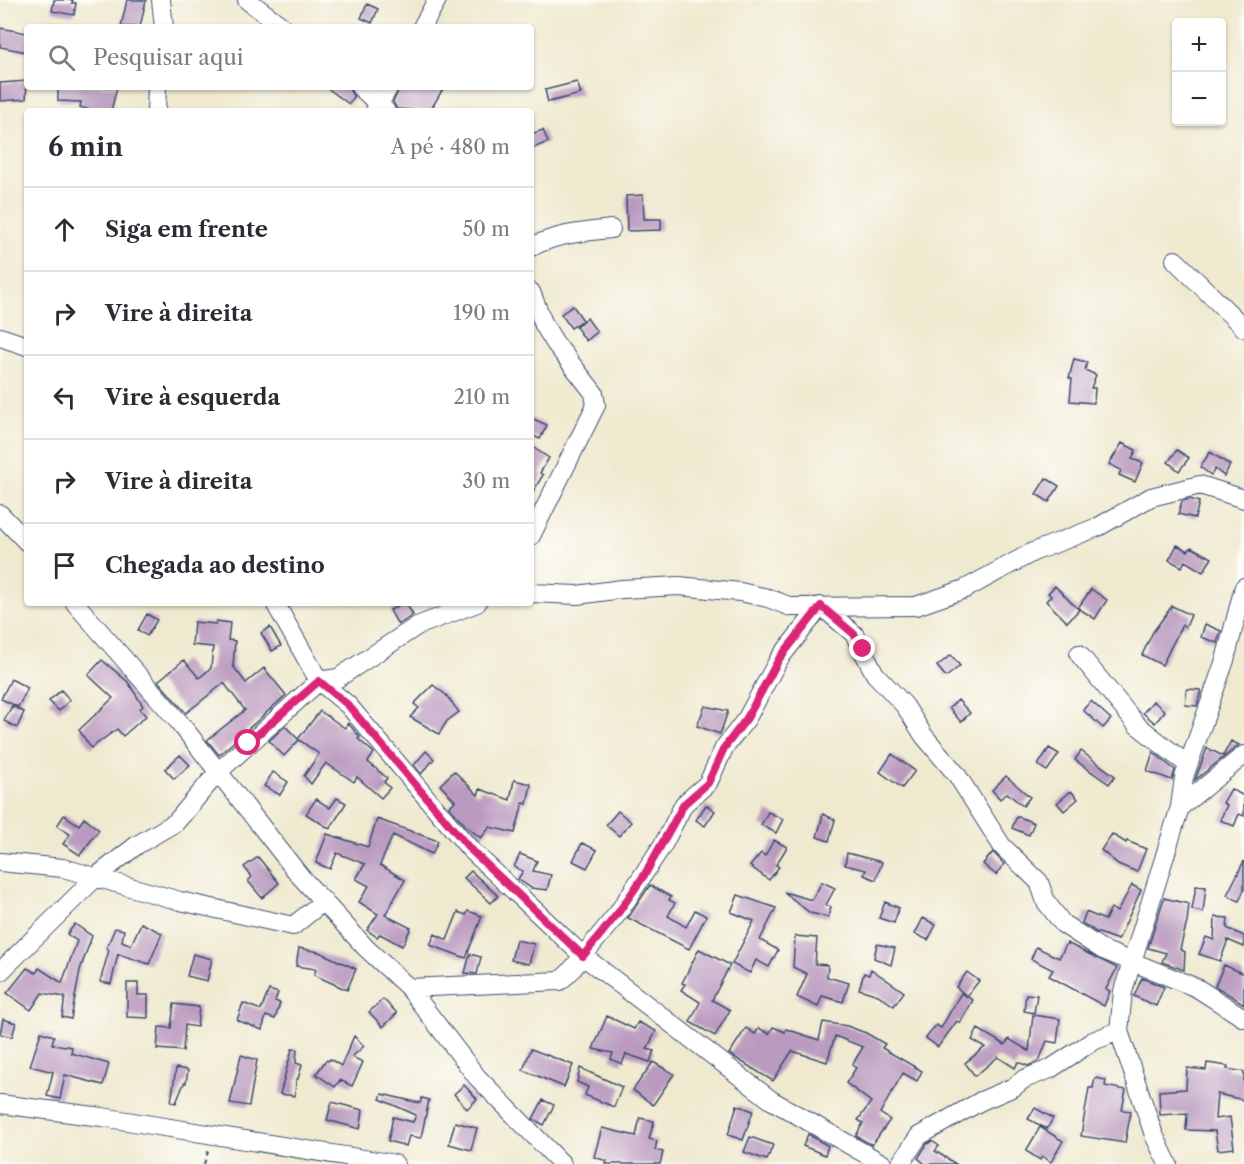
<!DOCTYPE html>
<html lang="pt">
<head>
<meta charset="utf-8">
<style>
	body { margin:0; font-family:"Libre Caslon Text",serif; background:#f7f7f7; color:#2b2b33 }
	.controls { position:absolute; right:18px; top:18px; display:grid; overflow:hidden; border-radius:6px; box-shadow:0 2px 4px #0004 }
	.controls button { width:54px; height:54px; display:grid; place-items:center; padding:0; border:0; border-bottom:2px solid #e1e1e2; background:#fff; color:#2b2b33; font:30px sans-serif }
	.stop { position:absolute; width:18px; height:18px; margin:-14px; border:4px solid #db2777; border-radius:50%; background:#fff }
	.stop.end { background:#db2777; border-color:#fff; box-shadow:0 2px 6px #0008 }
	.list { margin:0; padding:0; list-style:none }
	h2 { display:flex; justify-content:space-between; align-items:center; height:78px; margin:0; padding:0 24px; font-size:26px }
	h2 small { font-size:20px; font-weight:400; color:#7c7c81 }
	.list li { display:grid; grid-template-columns:39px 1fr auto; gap:18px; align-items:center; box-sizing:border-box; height:84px; padding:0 24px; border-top:2px solid #e1e1e2 }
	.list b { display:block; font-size:22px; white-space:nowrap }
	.list em { font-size:20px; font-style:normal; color:#7c7c81 }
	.icon { flex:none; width:33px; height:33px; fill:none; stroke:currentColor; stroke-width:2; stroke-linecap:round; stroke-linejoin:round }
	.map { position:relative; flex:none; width:1244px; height:1164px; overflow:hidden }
	.search { position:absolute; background:#fff; box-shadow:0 2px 4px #0004; left:24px; top:24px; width:510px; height:66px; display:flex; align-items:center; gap:15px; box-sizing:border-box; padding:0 21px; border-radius:6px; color:#7c7c81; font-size:22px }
	.panel { position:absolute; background:#fff; box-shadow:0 2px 4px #0004; left:24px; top:108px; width:510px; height:498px; border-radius:6px }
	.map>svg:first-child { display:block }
	.building { fill:#ba9abf }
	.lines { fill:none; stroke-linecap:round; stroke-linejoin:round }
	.minor-casing { stroke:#3b4b6f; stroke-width:20 }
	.path { stroke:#3b4b6f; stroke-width:2; stroke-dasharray:4.5 4.5; stroke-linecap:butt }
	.minor { stroke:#fff; stroke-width:18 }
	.route { stroke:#db2777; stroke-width:8 }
</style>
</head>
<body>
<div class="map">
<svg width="1244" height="1164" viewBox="0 0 1244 1164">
	<rect width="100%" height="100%" fill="#fdfcf7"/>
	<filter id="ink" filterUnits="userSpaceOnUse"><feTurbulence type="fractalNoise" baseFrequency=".0167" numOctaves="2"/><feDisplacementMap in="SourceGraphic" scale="12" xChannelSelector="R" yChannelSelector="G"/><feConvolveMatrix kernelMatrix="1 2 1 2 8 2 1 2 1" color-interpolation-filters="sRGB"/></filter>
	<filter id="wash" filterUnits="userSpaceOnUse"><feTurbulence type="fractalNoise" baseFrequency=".008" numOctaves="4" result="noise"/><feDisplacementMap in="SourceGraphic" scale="24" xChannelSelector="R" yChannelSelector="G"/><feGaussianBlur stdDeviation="1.35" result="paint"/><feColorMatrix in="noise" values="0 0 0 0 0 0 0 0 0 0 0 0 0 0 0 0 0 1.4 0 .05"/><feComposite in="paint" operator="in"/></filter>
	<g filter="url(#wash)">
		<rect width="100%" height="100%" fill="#efe9cf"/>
		<g id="blocks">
			<path class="building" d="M54,0H73L72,3H76L74,15L52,11Z
				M127,0H146L140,27H121Z
				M367,4L378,9L372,23L361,18Z
				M0,28L27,33V52L0,47Z
				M27,81L26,99L0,101V83Z
				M577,82L581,94L548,102L545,90Z
				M58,87H117L111,111H93L80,107L81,102L58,101Z
				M326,87H348L354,97L349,104Z
				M400,87H444L430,111L397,109L393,102Z
				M543,130L548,142L531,149V134Z
				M643,195L644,219H661V230L627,231L626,196Z
				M573,306L583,320L571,328L561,314Z
				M587,318L597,332L586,341L576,327Z
				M1074,359L1087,362L1085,370L1096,375L1091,388H1095L1094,403L1070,401L1072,379L1069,378Z
				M531,418L547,425L540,439L531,435Z
				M1122,443L1136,450L1132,459L1143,463L1135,482L1119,475L1121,470L1109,464Z
				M531,446L549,458L540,473L543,475L531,495Z
				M1177,450L1189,458L1179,471L1168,462Z
				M1210,452L1230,465L1224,476L1215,469L1211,475L1200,467Z
				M1046,478L1059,486L1049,502L1036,494Z
				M1190,499L1199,502L1195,518L1178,514L1182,501Z
				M1177,545L1188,551L1191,547L1212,558L1203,572L1185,561L1182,567L1169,560Z
				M1055,586L1079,610L1067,622L1046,601L1051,596L1048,593Z
				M1091,589L1107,600L1095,619L1078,608Z
				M403,603H406L413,615L398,625L390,610Z
				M1172,606L1191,615L1186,627L1182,625L1162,665L1142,655L1153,632Z
				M147,614L157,620L147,636L138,630Z
				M216,621L230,623L228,640L235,641L233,666L246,683L264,668L286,695L219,755L207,740L245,710L224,683L186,713L158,681L184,660L199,678L211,668L213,647L192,645L194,622L216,624Z
				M1205,624L1221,631L1217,643L1201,637Z
				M270,627L281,646L272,651L261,633Z
				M951,655L960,666L946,677L937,666Z
				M102,660L128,682L143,706L140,709L146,716L123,736L117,729L91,748L79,730L113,698L88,675Z
				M11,679L28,688L18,707L1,699Z
				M433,685L446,695L459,712L447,721L439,734L410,717L419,708L414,704Z
				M1187,689L1201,690L1197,706L1185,705Z
				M61,690L70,700L59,711L49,701Z
				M958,700L970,713L961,722L949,708Z
				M1091,701L1111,719L1103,728L1083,710Z
				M1153,701L1165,711L1155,723L1143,713Z
				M12,706L24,712L17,728L4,721Z
				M705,706L728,711L720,734L697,726Z
				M320,711L345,728L348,723L360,737L358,739L374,753L368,762L387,778L384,782L390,788L381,798L357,777L354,782L326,763L311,784L304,776L319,754L298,739Z
				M285,726L299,740L284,756L269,741Z
				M1231,741L1239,745L1195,780L1207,748L1223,756Z
				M1049,748L1059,754L1047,771L1038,765Z
				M426,751L434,759L421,774L414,765Z
				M1081,751L1115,776L1109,784L1075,760Z
				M1153,752L1175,770L1172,780L1147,771Z
				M892,754L915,771L902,788L880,772Z
				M180,755L190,765L174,779L165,769Z
				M454,771L478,795L480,789L510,800L514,780L531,784L527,804L523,803L515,833L490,827L481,838L466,826L449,807L455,801L440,785Z
				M273,772L288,782L280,795L264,786Z
				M1006,776L1030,797L1023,806L1007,793L1000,799L992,790Z
				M1231,789L1244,796V816L1239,814L1234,826L1220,820L1227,805L1223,803Z
				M1071,791L1078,799L1064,811L1057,803Z
				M337,798L346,803L330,829L306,814L316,799L330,808Z
				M706,805L715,811L705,826L696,820Z
				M618,811L631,822L619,836L606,825Z
				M768,812L783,819L776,833L761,825Z
				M823,814L835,820L829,841L817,837Z
				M64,815L79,825L84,818L99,830L80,855L63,844L70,834L57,826Z
				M1017,816L1034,823L1029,835L1012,828Z
				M377,819L438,841L432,854L393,835L380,865L405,880L385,915L411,928L402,946L380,934L377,937L367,930L378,914L359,902L369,886L356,879L365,864L337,853L330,869L316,863L327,834L368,847Z
				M1112,834L1126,843L1127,841L1146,849L1137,872L1118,864L1101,850Z
				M774,840L787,847L776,865L779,867L769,880L750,866L761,853L765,856Z
				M582,843L597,850L587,868L573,861Z
				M993,852L1004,864L996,875L983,864Z
				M847,853L882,862L876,880L864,875L866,870L845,865Z
				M520,854L537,861L533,871L551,875L547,890L531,888L518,879L523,871L514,867Z
				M258,857L279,883L262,898L248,881L252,877L244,867Z
				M1244,861V890L1239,901L1227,895Z
				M471,871L498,896L491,903L464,878Z
				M822,882L835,888L826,905L831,907L828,917L810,913L784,892L812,900Z
				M650,885L671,897L669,900L675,903L668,916L686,927L695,910L706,916L689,949L628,918Z
				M1132,885L1141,890L1118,940L1096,932L1082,923L1086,912L1105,920L1111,908L1117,912Z
				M1196,886L1206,887L1203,912L1192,910Z
				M738,895L776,908L760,940L778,950L769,967L756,960L750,973L732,964L754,921L731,912Z
				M1164,898L1189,904L1187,922L1180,949L1185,952L1184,970L1162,962L1166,953L1148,948Z
				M885,902L899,908L894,923L879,918Z
				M468,911L482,916L466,958L430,945L435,934L447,940L458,912L466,915Z
				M1215,917L1228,918L1227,928L1244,936V947L1228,940L1220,961L1199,954L1206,937L1214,940Z
				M923,918L936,925L928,940L915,934Z
				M141,923L162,933L149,964L118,954L111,984L100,982L109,950L106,949L115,928L124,930L122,941L131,945Z
				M75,924L92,936L80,970L71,1019L62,1017L65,997L42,993L31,1010L7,993L27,968L36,973L39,968L62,983L77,941L67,934Z
				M795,936L817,938L815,964L828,965L827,977L849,983L843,1002L822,996L818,1007L797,997L807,974L793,967Z
				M516,940L534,944L529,964L511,960Z
				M1067,943L1117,968L1106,989L1110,991L1104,1006L1049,976L1053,970L1031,959L1036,947L1059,958Z
				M877,944L895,948L891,965L874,958Z
				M299,948L319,952L356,969L347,990L314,975L316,969L296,966Z
				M699,949L730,965L712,1000L730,1010L715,1036L690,1022L700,1002L681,990L685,984L682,983Z
				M193,954L212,959L207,981L187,976Z
				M470,954L481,957L477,974L465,973Z
				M1224,965L1244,974V1004L1215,986Z
				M871,969L904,992L894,1006L878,995L859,989L864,973L869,975Z
				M967,972L979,981L967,996L956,987Z
				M1142,978L1164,987L1156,1006L1134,996Z
				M127,983H138V995H148V1018L127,1017Z
				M269,990L278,993L275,1001L280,1003L275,1019L266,1016L262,1030L237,1020L243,1003L261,1010Z
				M961,993L973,1000L960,1023L957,1021L938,1047L926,1038L936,1025L941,1028Z
				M1026,994L1037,995L1034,1013L1024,1011Z
				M383,999L397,1013L383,1027L369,1012Z
				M174,1004L199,1007L197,1027L185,1025L183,1051L157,1049L159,1027L171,1028Z
				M1033,1015L1060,1019L1057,1043L1047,1041L1039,1061L1028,1066L1018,1062L1015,1068L998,1057L975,1076L965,1063L985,1047L972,1040L978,1029L1005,1045L1009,1039L1029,1051Z
				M607,1016L634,1029L638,1022L656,1031L647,1049L654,1051L650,1062L626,1054L622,1064L611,1059L613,1053L593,1049Z
				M3,1019L16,1023L12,1037L0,1034Z
				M823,1022L847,1026L866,1033L885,1044L882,1048L922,1071L917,1081L903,1073L880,1113L890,1120L872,1145L856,1136L863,1123L858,1120L871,1102L846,1083L856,1068L852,1065L863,1047L835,1036L827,1062L792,1051L773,1081L729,1054L746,1028L755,1034L759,1028L769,1034L773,1027L785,1032L786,1029L819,1040Z
				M41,1032L54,1036L52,1044L72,1047L71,1053L109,1064L103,1085L65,1075L60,1099L47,1096L53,1072L30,1066Z
				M354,1036L364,1046L352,1057L363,1062L352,1086L340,1080L335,1087L316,1074L326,1060L328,1061L330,1059L341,1066Z
				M292,1049H297L296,1063L302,1065L298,1079H296L295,1096L280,1094Z
				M531,1049L573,1065L564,1087L523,1070Z
				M241,1055L257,1060L249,1106L230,1103Z
				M653,1062L674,1074L653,1105L633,1090Z
				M1207,1063L1228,1066L1227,1069L1244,1072V1100L1217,1094L1215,1119L1230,1117L1234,1148L1218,1150L1215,1131L1186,1130L1187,1113L1160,1115L1159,1091L1186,1089L1187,1068L1206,1070Z
				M176,1068L188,1070L186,1083H184L176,1103L171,1102Z
				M580,1068L622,1087L614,1107L585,1095L588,1087L577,1082Z
				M1095,1078L1106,1080L1105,1086L1126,1090L1122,1110L1131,1111L1125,1143L1081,1136L1089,1088H1093Z
				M464,1085L477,1099L467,1109L454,1094Z
				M382,1094L420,1103L422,1098L429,1100L421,1138L409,1136L406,1146L388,1141L393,1117L413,1122L416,1115L380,1099Z
				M543,1100L554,1105L544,1125L533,1119Z
				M332,1102L363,1110L360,1129L327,1120Z
				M737,1105L753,1111L743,1140L728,1135Z
				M1035,1108L1053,1118L1047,1129L1028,1119Z
				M640,1118L654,1121L649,1139L657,1141L655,1150L663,1152L660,1164H606L607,1161L594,1157L602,1128L636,1136Z
				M455,1122L477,1128L471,1150L449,1144Z
				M1040,1127L1063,1141L1051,1162L1042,1156L1040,1160L1026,1151Z
				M808,1134L828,1146L825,1155L803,1146Z
				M750,1137L773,1145L767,1160L744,1152Z
				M932,1141L939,1146L935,1151L956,1164H925L918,1158L927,1144Z"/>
		</g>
	</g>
	<g filter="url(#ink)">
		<use href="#blocks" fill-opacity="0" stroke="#3b4b6f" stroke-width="1.5"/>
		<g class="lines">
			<g class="minor-casing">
				<path id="minor" d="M161,0L164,27
					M247,0L283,27
					M422,27L437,0
					M360,87L386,111
					M156,111L157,87
					M375,111L389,87
					M531,247C557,234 583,232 611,229
					M1175,260L1244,328
					M531,292L544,325L555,343L594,393L596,405L531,536
					M0,337L27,346
					M0,514L27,542
					M531,593L577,595L622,589L679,586L740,592L768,598L791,607L916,606L965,589L1033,552L1098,527L1151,497L1200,485L1244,499
					M75,603L179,722L300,876L366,948L409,988L477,1077L562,1164
					M275,603L319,681L348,705L470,849L583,956L771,1100L883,1164
					M821,606L854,634L875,674L905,706L924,736L957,775L1002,846L1039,882L1046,902L1063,924L1103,950L1197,988L1244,1018
					M1079,654L1137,725L1188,765
					M1180,807L1184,777L1225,660L1244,587
					M0,862L63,868L180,901L293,926L324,901
					M0,972L97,876L137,845L176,822L219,771L319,681L338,678L417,626L477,603
					M409,988L560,981L569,973L618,913L664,843L684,804L708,783L724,748L747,718L779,659L821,606
					M0,1104L102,1117L395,1164
					M900,1164L919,1136L981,1101L1014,1087L1024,1079L1050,1069L1093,1041L1119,1031
					M1168,1164L1154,1135L1119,1031L1123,991L1180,807L1244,755"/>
			</g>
			<path class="path" d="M204,1164L209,1149"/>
			<use href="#minor" class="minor"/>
		</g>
	</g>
	<g class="lines" filter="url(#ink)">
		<path class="route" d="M248,743L319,681L348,705L470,849L583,956L618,913L645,874L684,804L708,783L724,748L747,718L779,659L821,606L854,634L863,649"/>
	</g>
</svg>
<div class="controls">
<button>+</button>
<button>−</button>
</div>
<div class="stop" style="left:248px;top:743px"></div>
<div class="stop end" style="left:863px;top:649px"></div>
<div class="search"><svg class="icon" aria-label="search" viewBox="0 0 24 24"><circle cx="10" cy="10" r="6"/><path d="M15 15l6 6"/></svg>Pesquisar aqui</div>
<section class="panel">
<h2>6 min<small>A pé · 480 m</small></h2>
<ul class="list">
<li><svg class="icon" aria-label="ahead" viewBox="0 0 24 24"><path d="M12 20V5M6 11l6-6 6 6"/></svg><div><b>Siga em frente</b></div><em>50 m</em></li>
<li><svg class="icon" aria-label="right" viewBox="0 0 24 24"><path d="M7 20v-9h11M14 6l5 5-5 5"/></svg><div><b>Vire à direita</b></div><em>190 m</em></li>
<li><svg class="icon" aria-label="left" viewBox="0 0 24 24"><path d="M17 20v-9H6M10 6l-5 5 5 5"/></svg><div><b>Vire à esquerda</b></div><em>210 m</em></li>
<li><svg class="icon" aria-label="right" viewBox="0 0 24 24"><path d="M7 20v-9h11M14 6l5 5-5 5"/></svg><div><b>Vire à direita</b></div><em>30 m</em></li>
<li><svg class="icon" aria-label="arrive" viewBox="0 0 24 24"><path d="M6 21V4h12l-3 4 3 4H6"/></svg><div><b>Chegada ao destino</b></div></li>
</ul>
</section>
</div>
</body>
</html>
